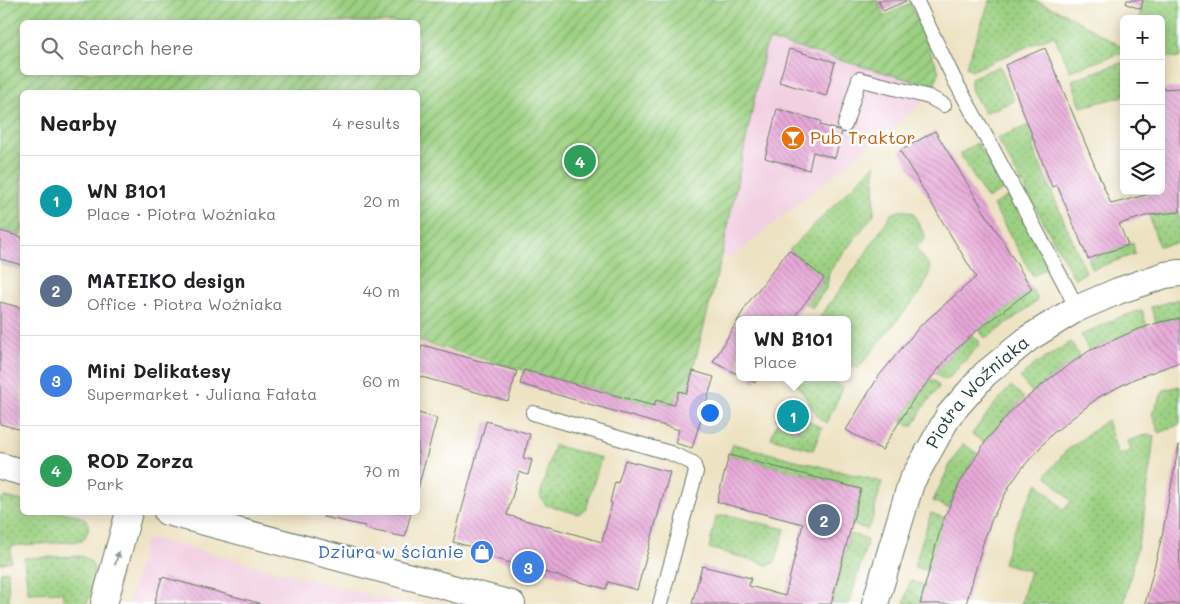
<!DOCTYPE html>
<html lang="en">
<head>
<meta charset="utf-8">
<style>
	body { margin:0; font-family:Mali,sans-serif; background:#f2f2f2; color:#202124 }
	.controls { position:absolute; right:15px; top:15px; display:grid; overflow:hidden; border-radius:8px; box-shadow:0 2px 12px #0003 }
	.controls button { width:45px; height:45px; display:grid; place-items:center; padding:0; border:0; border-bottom:1px solid #e0e0e0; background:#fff; color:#202124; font:25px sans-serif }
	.you { position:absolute; left:709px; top:412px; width:18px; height:18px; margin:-12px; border:4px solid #fff; border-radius:50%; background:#1a73e8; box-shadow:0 0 0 8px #1a73e833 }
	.badge { display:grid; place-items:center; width:32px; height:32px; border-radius:50%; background:#0f766e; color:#fff; font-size:16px; font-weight:700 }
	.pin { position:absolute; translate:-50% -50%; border:2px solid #fff; box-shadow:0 1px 5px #0006 }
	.popup { position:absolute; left:736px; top:316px; width:115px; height:65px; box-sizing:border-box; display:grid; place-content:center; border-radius:8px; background:#fff; filter:drop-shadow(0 1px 4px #0005); font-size:16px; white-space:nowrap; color:#757577 }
	.popup b { font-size:19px; color:#202124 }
	.popup::after { content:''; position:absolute; left:50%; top:100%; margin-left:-10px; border:10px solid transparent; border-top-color:#fff }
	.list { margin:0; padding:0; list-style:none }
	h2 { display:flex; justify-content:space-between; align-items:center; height:65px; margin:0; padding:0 20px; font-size:21px }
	h2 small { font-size:16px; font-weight:400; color:#757577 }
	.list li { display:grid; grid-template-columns:32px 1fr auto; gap:15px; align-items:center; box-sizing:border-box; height:90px; padding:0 20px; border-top:1px solid #e0e0e0 }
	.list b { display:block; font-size:19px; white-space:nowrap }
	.list p { margin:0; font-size:16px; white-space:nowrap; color:#757577 }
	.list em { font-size:16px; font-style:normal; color:#757577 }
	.icon { flex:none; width:28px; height:28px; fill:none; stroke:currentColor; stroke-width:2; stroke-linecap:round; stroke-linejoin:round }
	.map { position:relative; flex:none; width:1180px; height:604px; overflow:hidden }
	.search { position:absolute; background:#fff; box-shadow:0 2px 12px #0003; left:20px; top:20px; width:400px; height:55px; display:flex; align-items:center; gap:12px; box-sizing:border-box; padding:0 18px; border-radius:8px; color:#757577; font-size:19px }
	.panel { position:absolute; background:#fff; box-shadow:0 2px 12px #0003; left:20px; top:90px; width:400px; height:425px; border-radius:8px }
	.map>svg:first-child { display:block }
	.built { fill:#f2cfe1 }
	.industrial { fill:url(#industrial-furrows) }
	.grass { fill:url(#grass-dots); stroke:#5d865a }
	.garden { fill:url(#garden-furrows); stroke:#5d865a; fill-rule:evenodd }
	.building { fill:url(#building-back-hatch) }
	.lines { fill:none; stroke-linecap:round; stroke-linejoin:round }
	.lane-casing { stroke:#677766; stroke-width:16 }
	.street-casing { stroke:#677766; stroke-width:28 }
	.lane { stroke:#fff; stroke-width:14 }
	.street { stroke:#fff; stroke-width:26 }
	.oneway { fill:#8f9e9a }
	.labels { text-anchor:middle; stroke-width:5; stroke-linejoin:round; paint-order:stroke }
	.food-label { font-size:18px; fill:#c56008; stroke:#fff; text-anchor:start }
	.street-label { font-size:18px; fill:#1f3d34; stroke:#fff }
	.shop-label { font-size:18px; fill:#366cbe; stroke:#fff; text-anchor:end }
</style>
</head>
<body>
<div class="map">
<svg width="1180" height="604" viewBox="0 0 1180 604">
	<defs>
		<pattern id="industrial-furrows" width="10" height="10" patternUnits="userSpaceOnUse" patternTransform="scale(1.25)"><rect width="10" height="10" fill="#cfbdcf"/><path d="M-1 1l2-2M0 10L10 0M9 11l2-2" fill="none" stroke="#b1a3b2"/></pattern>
		<pattern id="grass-dots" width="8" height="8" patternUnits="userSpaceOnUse" patternTransform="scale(1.25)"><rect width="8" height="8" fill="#9bd081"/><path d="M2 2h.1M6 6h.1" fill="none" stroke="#7eaa6a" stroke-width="1.8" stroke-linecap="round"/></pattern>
		<pattern id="garden-furrows" width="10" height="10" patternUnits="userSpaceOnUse" patternTransform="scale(1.25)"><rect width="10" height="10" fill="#9bd081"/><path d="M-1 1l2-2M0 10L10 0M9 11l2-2" fill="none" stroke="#7eaa6a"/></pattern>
		<pattern id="building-back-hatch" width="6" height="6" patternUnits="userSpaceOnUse" patternTransform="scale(1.25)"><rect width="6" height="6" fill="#e8a8d8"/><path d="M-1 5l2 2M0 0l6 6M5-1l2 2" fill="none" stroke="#bb8ab0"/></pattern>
	</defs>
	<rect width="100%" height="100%" fill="#fff"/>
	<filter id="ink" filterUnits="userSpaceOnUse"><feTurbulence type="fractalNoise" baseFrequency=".02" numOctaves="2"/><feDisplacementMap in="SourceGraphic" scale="10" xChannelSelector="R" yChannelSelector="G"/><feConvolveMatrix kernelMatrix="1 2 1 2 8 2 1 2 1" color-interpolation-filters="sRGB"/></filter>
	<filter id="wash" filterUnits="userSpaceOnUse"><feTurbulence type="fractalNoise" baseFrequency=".0096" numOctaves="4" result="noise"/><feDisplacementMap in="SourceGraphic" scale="20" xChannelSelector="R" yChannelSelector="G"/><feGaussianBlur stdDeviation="1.12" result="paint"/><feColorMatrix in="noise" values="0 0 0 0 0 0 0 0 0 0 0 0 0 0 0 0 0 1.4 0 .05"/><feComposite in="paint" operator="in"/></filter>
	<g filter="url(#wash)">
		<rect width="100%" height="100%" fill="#ede2c2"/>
		<path class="built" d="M770,40L938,88L925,101L731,258L722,255L765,49Z
			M153,538L402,604H128L144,545L146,541Z"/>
		<path class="industrial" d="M0,229L22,235V271L0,265Z"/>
		<path class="grass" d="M990,0H1033L1064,13L1124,48V52L1070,71L1054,35L971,71L966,66Z
			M1143,0H1180V58L1161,56V19H1139Z
			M1124,62V96L1081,107L1072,80Z
			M1000,66L1014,101L984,113L971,89V78Z
			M1029,125L1036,144L1032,146L1086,272L1075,279L997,138Z
			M977,143L1004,189L987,199L960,154Z
			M875,164L874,214L829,272L827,287L812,308L804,303L824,278L789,250Z
			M1009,196L1049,266L1033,276L993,205Z
			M903,210L913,213L926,238L916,248L931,268L923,289L858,368L853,367L847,363V320H818L864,256L891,214Z
			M1180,212V243L1159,246L1149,215Z
			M1133,243L1135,254L1093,269L1088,259Z
			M1032,289L1037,298L1036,302L988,337H984L978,329Z
			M1180,299V318L1156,323L1151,307Z
			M1142,310L1147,326L1089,351L1081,335L1120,317Z
			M972,335L979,341V345L948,379L944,380L935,373L950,355Z
			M1071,342L1080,357L1032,392L1020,378L1034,365Z
			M792,377H827L843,388L827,423L820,419Z
			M931,379L937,383L939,387L923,408L913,426H909L901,421L913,400Z
			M1011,386L1024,398L1000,423L984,443L972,434L993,406Z
			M1180,386V424L1159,433L1152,414L1164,390Z
			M804,419L822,428L813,450L771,438L777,422L798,432Z
			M1107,420L1118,455L1131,451L1128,441L1148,434L1154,436L1143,523L1124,604H1021L1030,571L1003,563C1012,535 1022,509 1038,483L1064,510L1071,501L1046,475L1065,452Z
			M733,444L882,482L871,523L867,529L852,525L861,489L729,455Z
			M963,444L977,453L960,482L948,508L933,501L950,465Z
			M554,445L601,458L586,509L578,514L546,505L540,496Z
			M6,497L22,501V512C39,512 110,506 82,541L11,546V561L0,564V502L1,499Z
			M931,513L944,518L929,571L914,567Z
			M728,515L785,529L775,562L768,565L709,548L716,517Z
			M850,534L866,538L867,543L849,604H832Z
			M80,556C103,561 92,589 87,604H64L62,592L28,593L24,558Z
			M8,571L9,602H0V572Z
			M910,581L925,585L920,604H904Z"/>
		<path class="garden" d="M0,0H877L885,16L910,3L939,71L934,87L770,40L765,49L722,255L687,393L679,391L674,405L656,400L654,406L418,341V92H22V235L0,229ZM22,22H418V72H22Z"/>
		<g id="blocks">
			<path class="building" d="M878,0H908L883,11Z
				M1127,0H1143L1141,9L1126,4Z
				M1045,48L1111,204L1161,191V89L1180,88V212L1149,215L1119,224L1128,245L1088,259L1057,185L1052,187L1005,65Z
				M789,49L835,62L826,96L779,82Z
				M777,109L821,121L820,125L842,131L835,158L813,152L809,170L765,158Z
				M935,131L1032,289L975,332L950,355L913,400L882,450L846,430L878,377L920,326L976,277L900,151Z
				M0,231L22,237V265L0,259Z
				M789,250L824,278L792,320H739V375L713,362L748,303Z
				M0,302L22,308V430L0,424Z
				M1180,318V362L1134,379L1099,397L1052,434L1023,467L1010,485L992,519L984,540L966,604H920L942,523L960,483L987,439L1013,409L1053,376L1089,351L1136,330L1160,322Z
				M422,345L517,371L508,401L418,376V363Z
				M524,370L654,406L656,400L674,405L679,391L687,393L693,371L714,377L692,448L675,443L679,430L520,384Z
				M743,377H758L755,383Z
				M788,400L808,410L798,432L777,422Z
				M418,413L437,418L418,488Z
				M486,421L530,434L523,458L532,460L528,475L519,472L507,515L602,542L612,503L610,502L615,482L618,483L625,460L670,472L637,590L608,582L606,589L482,555L483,550L453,542Z
				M1179,444L1180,604H1145L1162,536Z
				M729,455L861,489L831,604H692L702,566L751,578L749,586L785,596L803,524L717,502Z
				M315,512H411L405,537L365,529V526L323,517L324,515Z
				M162,577L259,603V604H154Z"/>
		</g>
	</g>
	<g filter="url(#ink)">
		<use href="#blocks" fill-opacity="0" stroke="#677766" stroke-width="1"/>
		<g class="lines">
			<g class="lane-casing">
				<path id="lane" d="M916,0L954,79L990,144L1069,292L1076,309
					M845,125L859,79L929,97L944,105
					M533,413L670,453L693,463L696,472L660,604"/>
			</g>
			<g class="street-casing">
				<g id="street">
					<path d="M0,466L22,472"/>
					<path d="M167,512L512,604"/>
					<path d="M104,604L129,512"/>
					<path id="s1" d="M875,604L911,483L949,415L985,374L1029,338L1076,309L1118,291L1165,275L1180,273"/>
				</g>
			</g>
			<use href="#lane" class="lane"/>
			<use href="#street" class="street"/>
		</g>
		<defs><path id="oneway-solid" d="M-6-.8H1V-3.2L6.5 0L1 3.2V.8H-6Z" transform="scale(1.25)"/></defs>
		<use class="oneway" href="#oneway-solid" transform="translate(117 558) rotate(-74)"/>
	</g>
	<defs>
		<g id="bar-disc" transform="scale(1.25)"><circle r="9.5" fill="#e8710a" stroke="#fff"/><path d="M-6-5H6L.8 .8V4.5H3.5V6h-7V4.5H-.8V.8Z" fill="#fff"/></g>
		<g id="shop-disc" transform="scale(1.25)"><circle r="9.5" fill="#3f7fe0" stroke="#fff"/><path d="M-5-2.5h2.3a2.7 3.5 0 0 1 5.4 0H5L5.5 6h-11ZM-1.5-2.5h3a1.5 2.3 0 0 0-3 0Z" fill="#fff"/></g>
	</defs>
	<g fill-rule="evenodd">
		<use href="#bar-disc" x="793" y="138"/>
		<use href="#shop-disc" x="482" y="552"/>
	</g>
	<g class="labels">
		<g class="food-label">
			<text x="810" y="144">Pub Traktor</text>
		</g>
		<g class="street-label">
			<text dy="6" stroke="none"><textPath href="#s1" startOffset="240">Piotra Woźniaka</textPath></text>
		</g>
		<g class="shop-label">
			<text x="464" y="558">Dziura w ścianie</text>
		</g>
	</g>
</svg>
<div class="controls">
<button>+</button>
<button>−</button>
<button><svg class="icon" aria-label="locate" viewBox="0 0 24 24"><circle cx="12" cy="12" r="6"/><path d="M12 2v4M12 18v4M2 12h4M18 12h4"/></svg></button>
<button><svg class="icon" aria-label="layers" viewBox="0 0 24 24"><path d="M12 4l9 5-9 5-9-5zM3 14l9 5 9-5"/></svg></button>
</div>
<div class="you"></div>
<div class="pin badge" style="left:793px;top:416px;background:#0f9aa8">1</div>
<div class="popup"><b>WN B101</b>Place</div>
<div class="pin badge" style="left:824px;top:520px;background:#5c6f8a">2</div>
<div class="pin badge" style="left:528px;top:567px;background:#3f7fe0">3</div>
<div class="pin badge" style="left:580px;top:161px;background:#2e9e5b">4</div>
<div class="search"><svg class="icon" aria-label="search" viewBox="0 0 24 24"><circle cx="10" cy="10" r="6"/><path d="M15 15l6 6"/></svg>Search here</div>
<section class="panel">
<h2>Nearby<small>4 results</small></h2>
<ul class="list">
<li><span class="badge" style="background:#0f9aa8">1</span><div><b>WN B101</b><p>Place · Piotra Woźniaka</p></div><em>20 m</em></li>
<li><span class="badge" style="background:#5c6f8a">2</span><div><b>MATEIKO design</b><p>Office · Piotra Woźniaka</p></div><em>40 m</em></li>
<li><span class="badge" style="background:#3f7fe0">3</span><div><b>Mini Delikatesy</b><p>Supermarket · Juliana Fałata</p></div><em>60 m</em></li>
<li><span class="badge" style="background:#2e9e5b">4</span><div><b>ROD Zorza</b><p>Park</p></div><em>70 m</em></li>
</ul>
</section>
</div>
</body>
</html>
